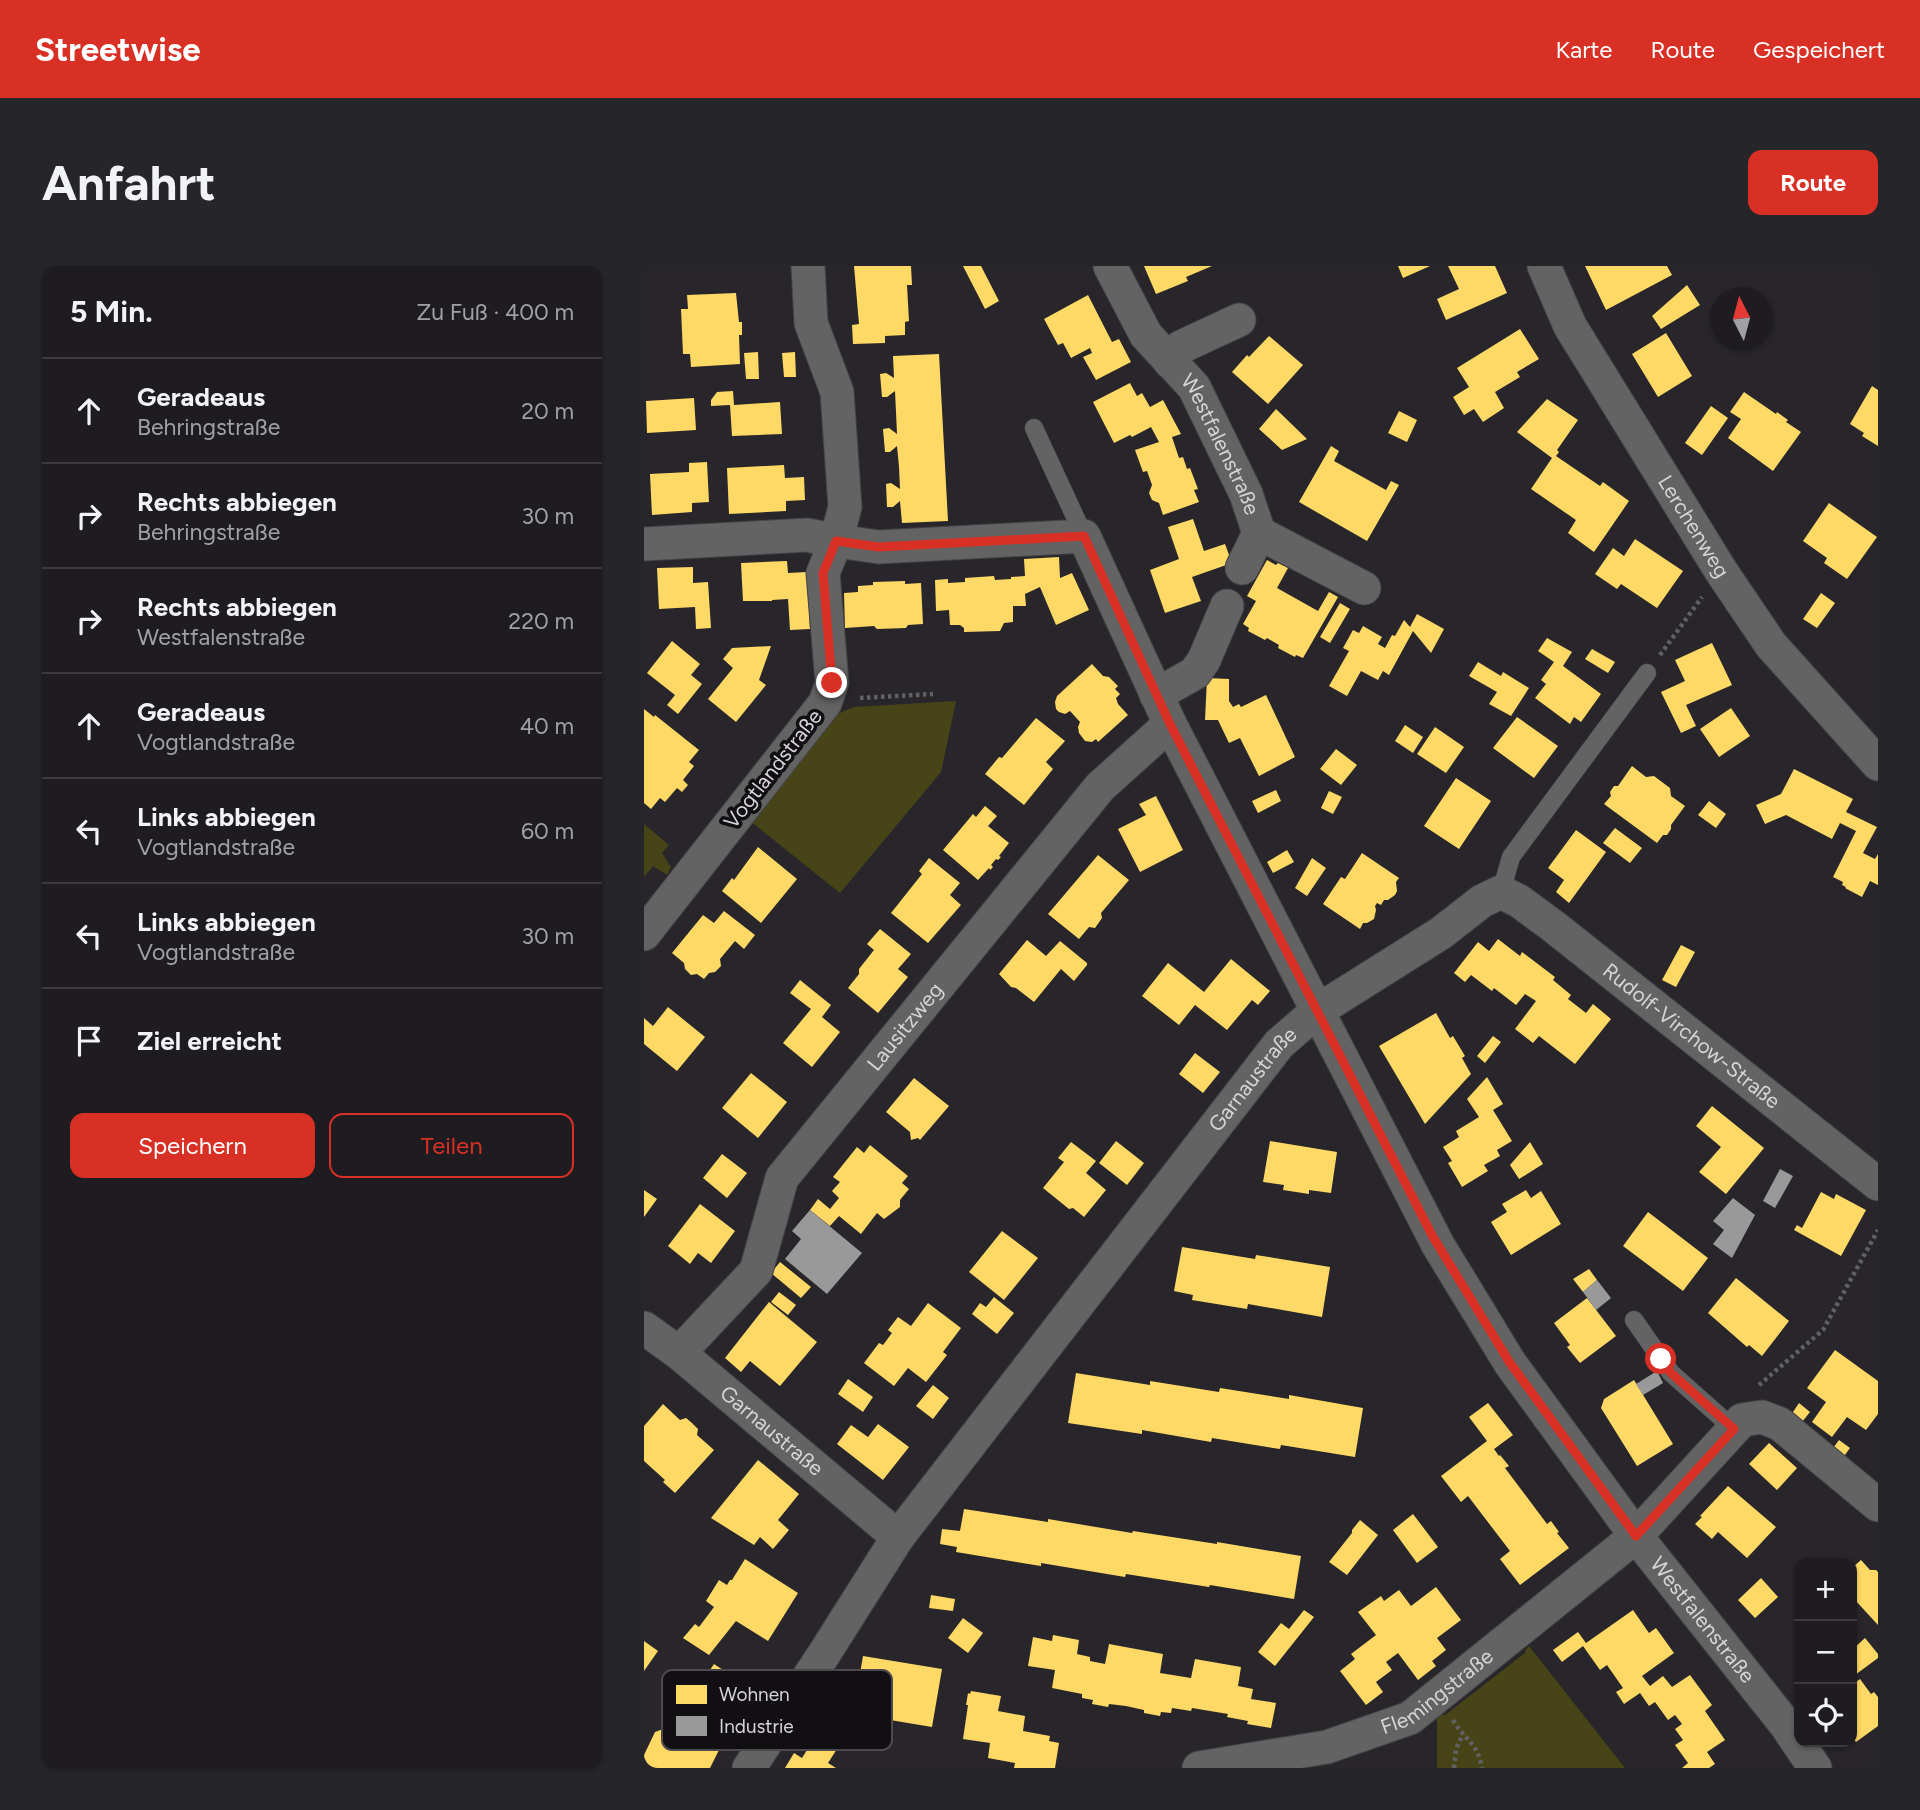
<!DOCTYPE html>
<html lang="de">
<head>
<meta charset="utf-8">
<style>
	body { margin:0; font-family:Figtree,sans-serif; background:#262529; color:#f1f3f6 }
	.controls { position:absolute; right:21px; bottom:21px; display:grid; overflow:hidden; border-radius:14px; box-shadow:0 2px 5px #0004 }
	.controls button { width:63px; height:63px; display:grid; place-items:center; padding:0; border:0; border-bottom:2px solid #3c3a3e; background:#1e1c20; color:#f1f3f6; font:35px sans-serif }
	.compass { position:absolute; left:1066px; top:21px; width:63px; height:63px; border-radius:50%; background:#1e1c20; box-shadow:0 2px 5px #0004; rotate:354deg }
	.stop { position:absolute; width:21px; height:21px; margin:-16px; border:5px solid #d93025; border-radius:50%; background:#fff }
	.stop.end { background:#d93025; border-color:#fff; box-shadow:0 2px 7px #0008 }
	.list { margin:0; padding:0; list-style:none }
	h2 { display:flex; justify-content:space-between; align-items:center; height:91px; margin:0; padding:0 28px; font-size:30px }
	h2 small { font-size:23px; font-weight:400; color:#a1a1a5 }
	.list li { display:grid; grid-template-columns:46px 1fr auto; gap:21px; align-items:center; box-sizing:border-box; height:105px; padding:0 28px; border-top:2px solid #3c3a3e }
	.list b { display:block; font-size:26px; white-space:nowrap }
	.list p { margin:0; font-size:23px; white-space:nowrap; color:#a1a1a5 }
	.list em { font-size:23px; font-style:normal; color:#a1a1a5 }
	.actions { display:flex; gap:14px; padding:21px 28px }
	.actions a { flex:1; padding:16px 0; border:2px solid #d93025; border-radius:14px; text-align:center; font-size:24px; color:#d93025 }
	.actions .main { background:#d93025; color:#fff }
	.icon { flex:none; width:38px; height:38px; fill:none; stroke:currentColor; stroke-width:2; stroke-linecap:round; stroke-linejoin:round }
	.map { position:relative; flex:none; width:1234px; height:1502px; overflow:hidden; border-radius:14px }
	header { display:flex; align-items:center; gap:42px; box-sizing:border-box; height:98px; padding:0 35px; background:#d93025; color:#fff }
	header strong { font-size:33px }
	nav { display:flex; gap:38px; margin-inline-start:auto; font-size:24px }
	.intro { display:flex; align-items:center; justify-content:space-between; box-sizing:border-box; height:168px; padding:0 42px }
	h1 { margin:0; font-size:49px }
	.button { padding:18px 32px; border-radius:14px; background:#d93025; color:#fff; font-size:24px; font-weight:700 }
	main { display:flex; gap:42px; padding:0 42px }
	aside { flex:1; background:#1e1c20; border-radius:14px; box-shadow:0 2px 5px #0004 }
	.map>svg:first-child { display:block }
	.green { fill:#474517 }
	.homes { fill:#ffd966 }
	.industry { fill:#999 }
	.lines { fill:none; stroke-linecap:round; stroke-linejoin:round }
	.service-casing { stroke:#444345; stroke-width:19 }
	.minor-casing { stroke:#444345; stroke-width:35 }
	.path { stroke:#626161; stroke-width:4.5; stroke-dasharray:3.5 3.5; stroke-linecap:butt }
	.service { stroke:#646363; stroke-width:18 }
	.minor { stroke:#646363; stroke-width:33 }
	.route { stroke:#d93025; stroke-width:9 }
	.labels { text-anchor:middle; stroke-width:7; stroke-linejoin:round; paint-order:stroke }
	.street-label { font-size:21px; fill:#d6d4d8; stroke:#110f12 }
	.key { fill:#110f12; stroke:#4c4a4d; stroke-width:2 }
	.key-label { font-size:19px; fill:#d6d4d8 }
</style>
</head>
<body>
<header>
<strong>Streetwise</strong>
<nav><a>Karte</a><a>Route</a><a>Gespeichert</a></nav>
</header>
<div class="intro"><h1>Anfahrt</h1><a class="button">Route</a></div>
<main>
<aside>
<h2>5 Min.<small>Zu Fuß · 400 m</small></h2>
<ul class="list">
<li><svg class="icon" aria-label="ahead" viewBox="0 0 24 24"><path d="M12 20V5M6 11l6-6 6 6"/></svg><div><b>Geradeaus</b><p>Behringstraße</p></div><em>20 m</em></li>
<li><svg class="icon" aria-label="right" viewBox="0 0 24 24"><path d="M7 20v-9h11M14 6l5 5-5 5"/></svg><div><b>Rechts abbiegen</b><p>Behringstraße</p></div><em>30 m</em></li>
<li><svg class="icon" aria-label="right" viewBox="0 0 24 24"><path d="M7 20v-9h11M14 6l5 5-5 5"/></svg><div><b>Rechts abbiegen</b><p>Westfalenstraße</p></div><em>220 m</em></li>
<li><svg class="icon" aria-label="ahead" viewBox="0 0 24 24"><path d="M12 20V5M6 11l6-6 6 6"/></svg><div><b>Geradeaus</b><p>Vogtlandstraße</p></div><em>40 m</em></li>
<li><svg class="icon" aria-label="left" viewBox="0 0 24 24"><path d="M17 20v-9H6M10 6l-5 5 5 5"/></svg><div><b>Links abbiegen</b><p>Vogtlandstraße</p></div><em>60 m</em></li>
<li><svg class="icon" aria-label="left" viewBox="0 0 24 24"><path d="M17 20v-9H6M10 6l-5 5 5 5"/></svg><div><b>Links abbiegen</b><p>Vogtlandstraße</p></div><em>30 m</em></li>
<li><svg class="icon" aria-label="arrive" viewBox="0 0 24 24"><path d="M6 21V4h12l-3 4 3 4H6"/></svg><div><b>Ziel erreicht</b></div></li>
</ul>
<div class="actions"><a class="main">Speichern</a><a>Teilen</a></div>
</aside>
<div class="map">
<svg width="1234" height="1502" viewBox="0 0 1234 1502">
	<rect width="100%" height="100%" fill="#28262a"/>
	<path class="green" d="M312,435L297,506L196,627L105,554L191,449L210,441Z
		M0,558L25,579L18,587L27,601L23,609L9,600L0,611Z
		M885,1380L981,1502H793V1449H801L881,1387L882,1383Z"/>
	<path class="homes" d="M210,0H267L268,19H263L265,55L261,56V69L241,70V77L209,78L208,59L215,58Z
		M319,0H337L355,35L341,43Z
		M500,0H568L542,11L544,15L512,28Z
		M754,0H786L759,12Z
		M804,0H851L863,27L802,54L793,33L815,23Z
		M941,0H1023L1028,9L962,44Z
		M1043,19L1056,39L1017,63L1008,50Z
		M92,27L95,56H98V69H95L96,98L47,101L46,88H39L37,43H44L43,29Z
		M444,29L468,76L475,73L487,96L452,114L439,91L448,87L446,82L427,92L419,77L414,79L400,53Z
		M876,63L895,93L873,106L876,111L851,126L860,142L839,156L830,143L820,149L809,131L825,121L813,102Z
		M1022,67L1048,110L1014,131L988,88Z
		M625,70L659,99L624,138L588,106L603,89L605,91Z
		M114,86L115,113H102L100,87Z
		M151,86L152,111H140L138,87Z
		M295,88L304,255L258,257L256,235L249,241H243L242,218L247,217L256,223L255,201L253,180L246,186H241L239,163L245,162L253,168L251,125L243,131H238L236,108L242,107L250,112L249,90Z
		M486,117L493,130L498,127L506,141L519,134L537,168L528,171L535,192L539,191L543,203L546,202L554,223L550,224L555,236L519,249L515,237L508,234L505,227L508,219L503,205L499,206L491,184L515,176L507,161L488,171L486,169L470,177L449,136Z
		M1228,120L1234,124V180L1218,170L1220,167L1206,158Z
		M89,125L90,139L136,136L138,168L88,170L86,139L67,140V134L73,126Z
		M1100,126L1132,148L1133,146L1144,154L1142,156L1157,166L1129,205L1084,172L1097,153L1086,146Z
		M50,132L52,164L3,167L2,135Z
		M903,133L934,154L913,184L915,186L912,190L956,220L959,216L985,235L950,286L924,267L932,254L887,223L908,192L873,166Z
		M1067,140L1084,152L1058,189L1041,177Z
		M632,143L663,173L638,184L615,163Z
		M755,145L773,154L763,176L744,167Z
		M687,180L695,185L690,195L742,224L747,215L755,219L723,275L655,236Z
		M63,196L65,236L48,237V246L8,249L6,208L45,206V197Z
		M140,199L141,212L160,211L161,234L142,235V245L85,248L83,202Z
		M1185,237L1233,271L1203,313L1180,297L1183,292L1159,275Z
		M549,253L560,285L581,278L588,297L548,311L557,335L521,347L506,304L535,293L524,261Z
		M991,273L1039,305L1013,342L977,318L973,323L951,308L969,282L980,290Z
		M415,291L416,312L428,307L445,344L412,359L396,321L381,328L382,340H369V356L360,357L356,365L320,366V362L316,359H306L305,344L292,345L291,314L304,313V317L321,316V312L350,310L351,314L367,313V311L381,310L380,293Z
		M623,294L632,299L634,297L644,302L633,322L674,345L685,326L694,331L659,392L652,389L651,391L634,382L635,379L623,372L621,374L604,365L605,362L599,358L612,335L603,330Z
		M143,295L144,307L163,306L166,363L146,364L144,333L128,334V335H99L97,297Z
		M49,301V317L64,316L67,362L52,363L51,341L15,343L13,302Z
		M261,315V318L277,317L279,358L264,359L262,362L233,363L230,360L201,362L200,327L214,326V320L229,319V316Z
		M1177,327L1191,337L1173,362L1159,353Z
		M696,337L706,343L686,377L676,371Z
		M773,348L800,363L787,387L769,365L745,409L739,405L734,414L717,405L703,430L685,420L705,385L699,382L709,364L715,367L719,360L738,371L734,378L741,382L748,369L751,370L760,354L766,361Z
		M903,372L928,386L919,400L957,428L937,456L930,451L926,458L891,432L902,418L897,414L910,396L894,385Z
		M28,375L56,398L47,409L58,418L34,448L23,439L31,429L3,407Z
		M1068,377L1088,419L1042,439L1052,460L1037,467L1017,426L1041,415L1031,394Z
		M127,380L115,414L122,419L92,456L64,433L89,402L79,393L88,382Z
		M948,383L971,396L964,407L941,393Z
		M834,396L857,410L859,406L885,422L867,450L845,438L853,426L825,410Z
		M448,398L459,410L465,411L474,420L471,423L476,428L472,432L474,438L484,449L454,476L452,473L448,476L441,475L435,467L434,461L436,456L426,445L421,448L415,446L412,443L411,436L413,430Z
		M563,412L585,413V435L589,441L595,438L597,441L622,429L651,491L615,510L596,472L585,477L574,454H561Z
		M1087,442L1106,470L1075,491L1056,463Z
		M0,443L10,451L11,449L55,484L45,496L50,500L39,514L44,519L38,526L33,522L21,536L16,532L7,543L0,537Z
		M873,451L914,480L890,512L849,482Z
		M392,452L421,475L402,496L409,503L380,539L341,508L355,491L358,492Z
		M761,459L779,471L769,487L751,475Z
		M791,461L820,481L802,507L773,488Z
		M692,483L713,499L697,519L676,503Z
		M988,500L1002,511L1010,510L1026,522L1027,530L1041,540L1027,559V563L1023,569H1019L1013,577L960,538L967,530L966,526L970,520H974Z
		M1150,503L1209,533L1202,546L1233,561L1219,587L1231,593L1234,588V619L1226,615L1218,631L1201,622L1202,621L1198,619L1199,616L1189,611L1212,565L1196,557L1188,573L1142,549L1121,558L1112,539L1137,528Z
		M812,512L847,535L815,583L780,560Z
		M632,524L637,535L614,547L608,535Z
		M685,525L698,531L689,548L677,542Z
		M512,530L539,584L496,606L474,563L502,549L495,538Z
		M1065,535L1082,548L1072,562L1054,549Z
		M341,540L353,550L344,560L365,577L355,590L357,591L354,594L352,593L347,599L349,601L346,604L345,602L334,614L299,584L329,548L332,551Z
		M971,562L998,582L986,597L959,577Z
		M932,564L962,586L925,637L912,626L920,614L904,602Z
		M114,581L153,613L117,657L78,625L88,612L90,614Z
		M643,584L650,596L629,607L623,596Z
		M718,587L755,612L752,616L753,625L751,629L744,634H740L737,639L733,637L731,640L732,644L730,653L723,657H719L716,663L679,638L697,611L701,613Z
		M454,589L485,614L457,647L458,652L451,662L445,661L435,673L404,648Z
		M285,592L316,617L306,629L317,639L284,677L247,647L278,608L275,605Z
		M668,592L682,602L663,630L651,622Z
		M80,645L111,669L100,683L91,675L76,693L77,700L71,706L65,707L60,713L53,708L47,709L41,703L40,697L28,687L59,649L70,657Z
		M236,663L267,688L254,703L264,711L234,747L204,722L215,708V703L230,684L223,678Z
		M854,673L876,690L878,686L911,711L909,714L927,729L924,733L942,747L949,738L967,753L931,798L895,770L889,777L871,763L892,735L881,728L872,739L850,722L848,725L827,709L821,716L810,707L834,676L845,685Z
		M383,674L402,690L416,675L443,697V699L430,715L417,703L390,736L372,722L367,721L355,708Z
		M1037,679L1051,686L1032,721L1018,714Z
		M587,693L626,725L614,739L608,734L583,764L551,739L535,759L498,730L524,697L560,726Z
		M156,714L187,739L178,751L196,766L168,801L139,777L167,743L146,727Z
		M24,741L61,771L33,805L0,778V752L9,760Z
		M792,747L806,772L809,770L821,790L818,792L827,808L781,858L735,780Z
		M849,770L857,776L841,797L833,790Z
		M551,787L576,806L559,827L535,808Z
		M107,807L143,836L114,872L78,842Z
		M843,811L859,838L849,844L868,875L853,884L856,890L840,899L844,905L818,921L804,897L808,895L799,881L815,871L812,865L835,851L823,833Z
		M270,812L305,840L276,874L274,872L267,874L266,866L242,846Z
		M1068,840L1120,882L1082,928L1055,906L1077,881L1052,860Z
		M472,875L500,897L483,919L455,897Z
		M626,875L693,886L687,927L665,924V928L639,924L640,919L619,916Z
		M427,876L452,895L442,907L462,924L440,951L429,942L425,943L399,922L420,896L414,892Z
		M886,876L899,898L875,913L866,899Z
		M226,879L264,910L258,917L265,923L256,934V941L240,953L233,947L217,968L195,950L186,960L166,944L174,933L186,943L195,932L188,925L196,916L189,911L213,881L220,887Z
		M78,888L103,907L83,932L59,912Z
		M0,924L13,933L0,951Z
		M882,924L887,932L897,925L917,958L867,989L847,956L863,946L858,938Z
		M1177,926L1190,933L1192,928L1222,944L1197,990L1150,964L1153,959L1158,962Z
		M56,938L91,965L67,997L54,987L46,998L24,980Z
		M1004,946L1064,992L1039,1025L979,980Z
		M358,965L394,992L360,1034L325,1006Z
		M538,981L611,993L612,989L686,1001L678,1051L604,1038L603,1043L548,1034L549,1029L530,1025Z
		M136,996L167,1021L157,1032L127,1007Z
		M945,1003L953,1014L939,1026L929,1013Z
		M1092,1012L1145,1055L1118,1090L1105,1079L1103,1081L1064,1047Z
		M135,1026L152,1039L144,1049L127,1036Z
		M350,1031L370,1047L353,1068L328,1048L336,1037L342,1041Z
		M943,1032L972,1070L936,1097L923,1081L926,1079L910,1057Z
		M125,1036L173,1076L136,1120L106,1095L97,1106L81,1092Z
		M284,1037L317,1062L299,1086L303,1089L282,1116L264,1102L250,1120L220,1097L235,1077L239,1079L248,1067L244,1064L254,1051L267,1060Z
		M1191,1084L1234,1115V1148L1222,1164L1203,1151L1188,1171L1168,1156L1182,1136L1163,1122Z
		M432,1107L506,1119V1115L575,1126L576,1122L645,1133V1129L719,1142L711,1191L637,1179L636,1183L568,1172L567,1176L498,1164V1168L424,1157Z
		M204,1113L229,1131L219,1146L194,1128Z
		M990,1114L1029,1178L993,1200L957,1142L960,1133Z
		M289,1119L305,1132L289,1153L272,1140Z
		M844,1137L869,1169L850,1183L855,1190L856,1189L865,1200L861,1202L903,1258L907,1255L915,1266L913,1267L925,1282L876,1319L856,1293L866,1285L824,1230L817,1236L797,1210L843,1175L825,1151Z
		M1155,1137L1166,1146L1158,1156L1147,1149Z
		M19,1138L36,1154L42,1152L48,1157L54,1163L53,1169L70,1184L31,1227L19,1216L21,1214L0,1195V1160Z
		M234,1158L265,1181L239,1214L193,1178L207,1159L224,1171Z
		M1195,1174L1206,1182L1198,1193L1187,1185Z
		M1125,1177L1153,1202L1133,1224L1105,1198Z
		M114,1194L155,1228L134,1254L145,1264L129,1283L116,1271L110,1279L67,1252Z
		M1084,1220L1132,1261L1103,1292L1074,1266L1068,1273L1051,1258L1058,1251L1056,1250Z
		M320,1243L404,1256V1253L488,1267L489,1265L573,1278V1276L657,1290L650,1333L566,1319L565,1321L482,1308L481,1311L397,1297V1300L312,1286L313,1281L296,1278L298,1263L316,1265Z
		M769,1248L794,1281L773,1297L749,1264Z
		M716,1254L734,1269L703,1309L685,1296L708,1267V1264Z
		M101,1293L154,1327L124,1375L92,1355L65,1389L39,1372L51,1358L55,1361L70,1341L62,1335L75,1314L83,1319L86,1314H88Z
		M1217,1294L1226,1304H1232L1234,1306V1359L1211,1334H1208V1302Z
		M1117,1312L1134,1331L1111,1352L1094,1334Z
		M792,1321L817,1354L793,1372L802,1384L788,1395L792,1400L774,1414L754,1387L742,1396L748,1404L732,1416L739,1426L722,1439L696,1405L711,1393L707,1388L732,1369L714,1346L737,1330L740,1335L755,1324L767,1340Z
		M287,1329L311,1333L309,1345L285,1342Z
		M660,1344L670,1351L631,1400L614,1386L637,1357L645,1363Z
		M989,1344L1005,1367L1012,1362L1030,1387L998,1410L1006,1420L1019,1410L1028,1421L1046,1409L1068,1439L1061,1445L1081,1474L1063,1486L1071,1498L1065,1502H1038L1044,1497L1031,1479L1039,1474L1031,1463L1038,1458L1031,1449L1024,1454L1011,1436L1005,1440L996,1427L980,1438L972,1426L979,1422L963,1399L956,1404L939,1380L918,1396L909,1384L934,1366L942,1377Z
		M319,1352L339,1367L324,1387L304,1372Z
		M409,1369L435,1374L433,1388L446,1391V1395L461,1398L465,1378L519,1388L516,1407L547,1412L551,1393L597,1401L594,1420L609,1423L607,1433L632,1437L627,1462L603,1458L604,1455L583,1451L584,1448L548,1442L547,1445L528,1442L527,1447L517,1446L516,1450L500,1447V1444L482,1440L465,1438L464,1441L448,1438L449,1434L438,1432V1428L408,1422L411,1404L384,1400L389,1371L408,1375Z
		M1221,1372L1234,1388V1392L1211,1409L1208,1405V1384Z
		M0,1375L14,1385L0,1405Z
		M219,1390L298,1403L288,1461L210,1448L207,1461L184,1497L192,1502H141L150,1487L158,1492L163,1484L165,1485L193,1441L210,1443Z
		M70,1398L105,1421L83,1455L47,1432Z
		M1216,1413L1227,1428L1230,1426L1234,1431V1460L1212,1476L1208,1471V1419Z
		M327,1425L357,1430L354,1445L381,1450L379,1465L406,1470L405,1475L415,1477L411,1502H370L371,1497L344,1492L346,1477L319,1473L324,1439H322L324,1427L326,1428Z
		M19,1463L34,1470L36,1466L75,1484L66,1502H0V1489L11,1466Z"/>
	<path class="industry" d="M1136,903L1149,910L1131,942L1119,935Z
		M1089,932L1111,949L1088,992L1069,978L1080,964L1069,955Z
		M166,944L218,987L183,1028L141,993L157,973L148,965Z
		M953,1014L967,1032L952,1044L939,1026Z
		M1013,1105L1019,1117L999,1129L992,1118Z"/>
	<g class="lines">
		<g class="service-casing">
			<path id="service" d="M390,162L440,270
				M857,626L867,591L1003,407
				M990,1054L1027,1107L1090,1163"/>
		</g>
		<g class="minor-casing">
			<g id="minor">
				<path id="s1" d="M164,0L167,57L193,126L201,241L192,275L235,281L440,270L526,458L794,979L866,1097L992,1270L1142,1459L1171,1502"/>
				<path id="s2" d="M466,0L502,69L550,121L602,228L615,267L598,302"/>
				<path id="s3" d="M900,0L926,60L1077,305L1127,379L1234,498"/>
				<path d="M526,96L537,81L595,54"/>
				<path d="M615,267L720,322"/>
				<path d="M0,278L163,269L192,275L179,307L188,417L181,437L0,668"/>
				<path d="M512,429L551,407L560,394L583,340"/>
				<path id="s4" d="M0,1062L35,1087L254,1271"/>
				<path id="s5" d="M35,1087L112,1005L138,912L456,521L526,458"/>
				<path id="s6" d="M105,1502L180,1388L254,1271L635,778L673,745L797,667L838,635L857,626L875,635L909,660L1234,918"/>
				<path id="s7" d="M555,1502L683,1481L766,1452L992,1270L1098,1154L1118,1151L1136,1158L1234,1239"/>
			</g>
		</g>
		<path class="path" d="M1016,389L1058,331
			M216,432L289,428
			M1115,1119L1179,1064L1234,964
			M809,1454C821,1475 833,1475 838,1502
			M810,1502L812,1483L819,1468"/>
		<use href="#service" class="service"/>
		<use href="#minor" class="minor"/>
	</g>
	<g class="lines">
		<path class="route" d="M188,417L179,307L192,275L235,281L440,270L526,458L789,971L866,1097L992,1270L1090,1163L1027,1107L1017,1093"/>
	</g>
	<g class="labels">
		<g class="street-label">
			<text dy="7" stroke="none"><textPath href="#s2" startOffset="212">Westfalenstraße</textPath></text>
			<text dy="7" stroke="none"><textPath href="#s3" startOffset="301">Lerchenweg</textPath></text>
			<text transform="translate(129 503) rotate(-52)" y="7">Vogtlandstraße</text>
			<text dy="7" stroke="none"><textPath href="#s5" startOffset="404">Lausitzweg</textPath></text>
			<text dy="7" stroke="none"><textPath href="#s6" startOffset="1407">Rudolf-Virchow-Straße</textPath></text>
			<text dy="7" stroke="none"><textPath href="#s6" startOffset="854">Garnaustraße</textPath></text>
			<text dy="7" stroke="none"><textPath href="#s4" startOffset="164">Garnaustraße</textPath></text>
			<text dy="7" stroke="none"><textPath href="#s1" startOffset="1782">Westfalenstraße</textPath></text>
			<text dy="7" stroke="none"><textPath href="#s7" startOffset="254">Flemingstraße</textPath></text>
		</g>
	</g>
	<rect x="18" y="1404" width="230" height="80" rx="10" class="key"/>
	<rect x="32" y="1419" width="31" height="19" fill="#ffd966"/>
	<rect x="32" y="1450" width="31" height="20" fill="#999"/>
	<g class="key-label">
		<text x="75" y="1435">Wohnen</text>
		<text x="75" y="1467">Industrie</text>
	</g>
</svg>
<div class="controls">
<button>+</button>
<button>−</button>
<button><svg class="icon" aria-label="locate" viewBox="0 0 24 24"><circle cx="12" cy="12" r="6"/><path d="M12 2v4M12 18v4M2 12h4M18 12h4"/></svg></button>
</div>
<svg class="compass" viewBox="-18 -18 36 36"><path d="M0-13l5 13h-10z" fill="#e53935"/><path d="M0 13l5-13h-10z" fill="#a1a1a5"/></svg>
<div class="stop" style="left:1017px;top:1093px"></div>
<div class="stop end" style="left:188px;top:417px"></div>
</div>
</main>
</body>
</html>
